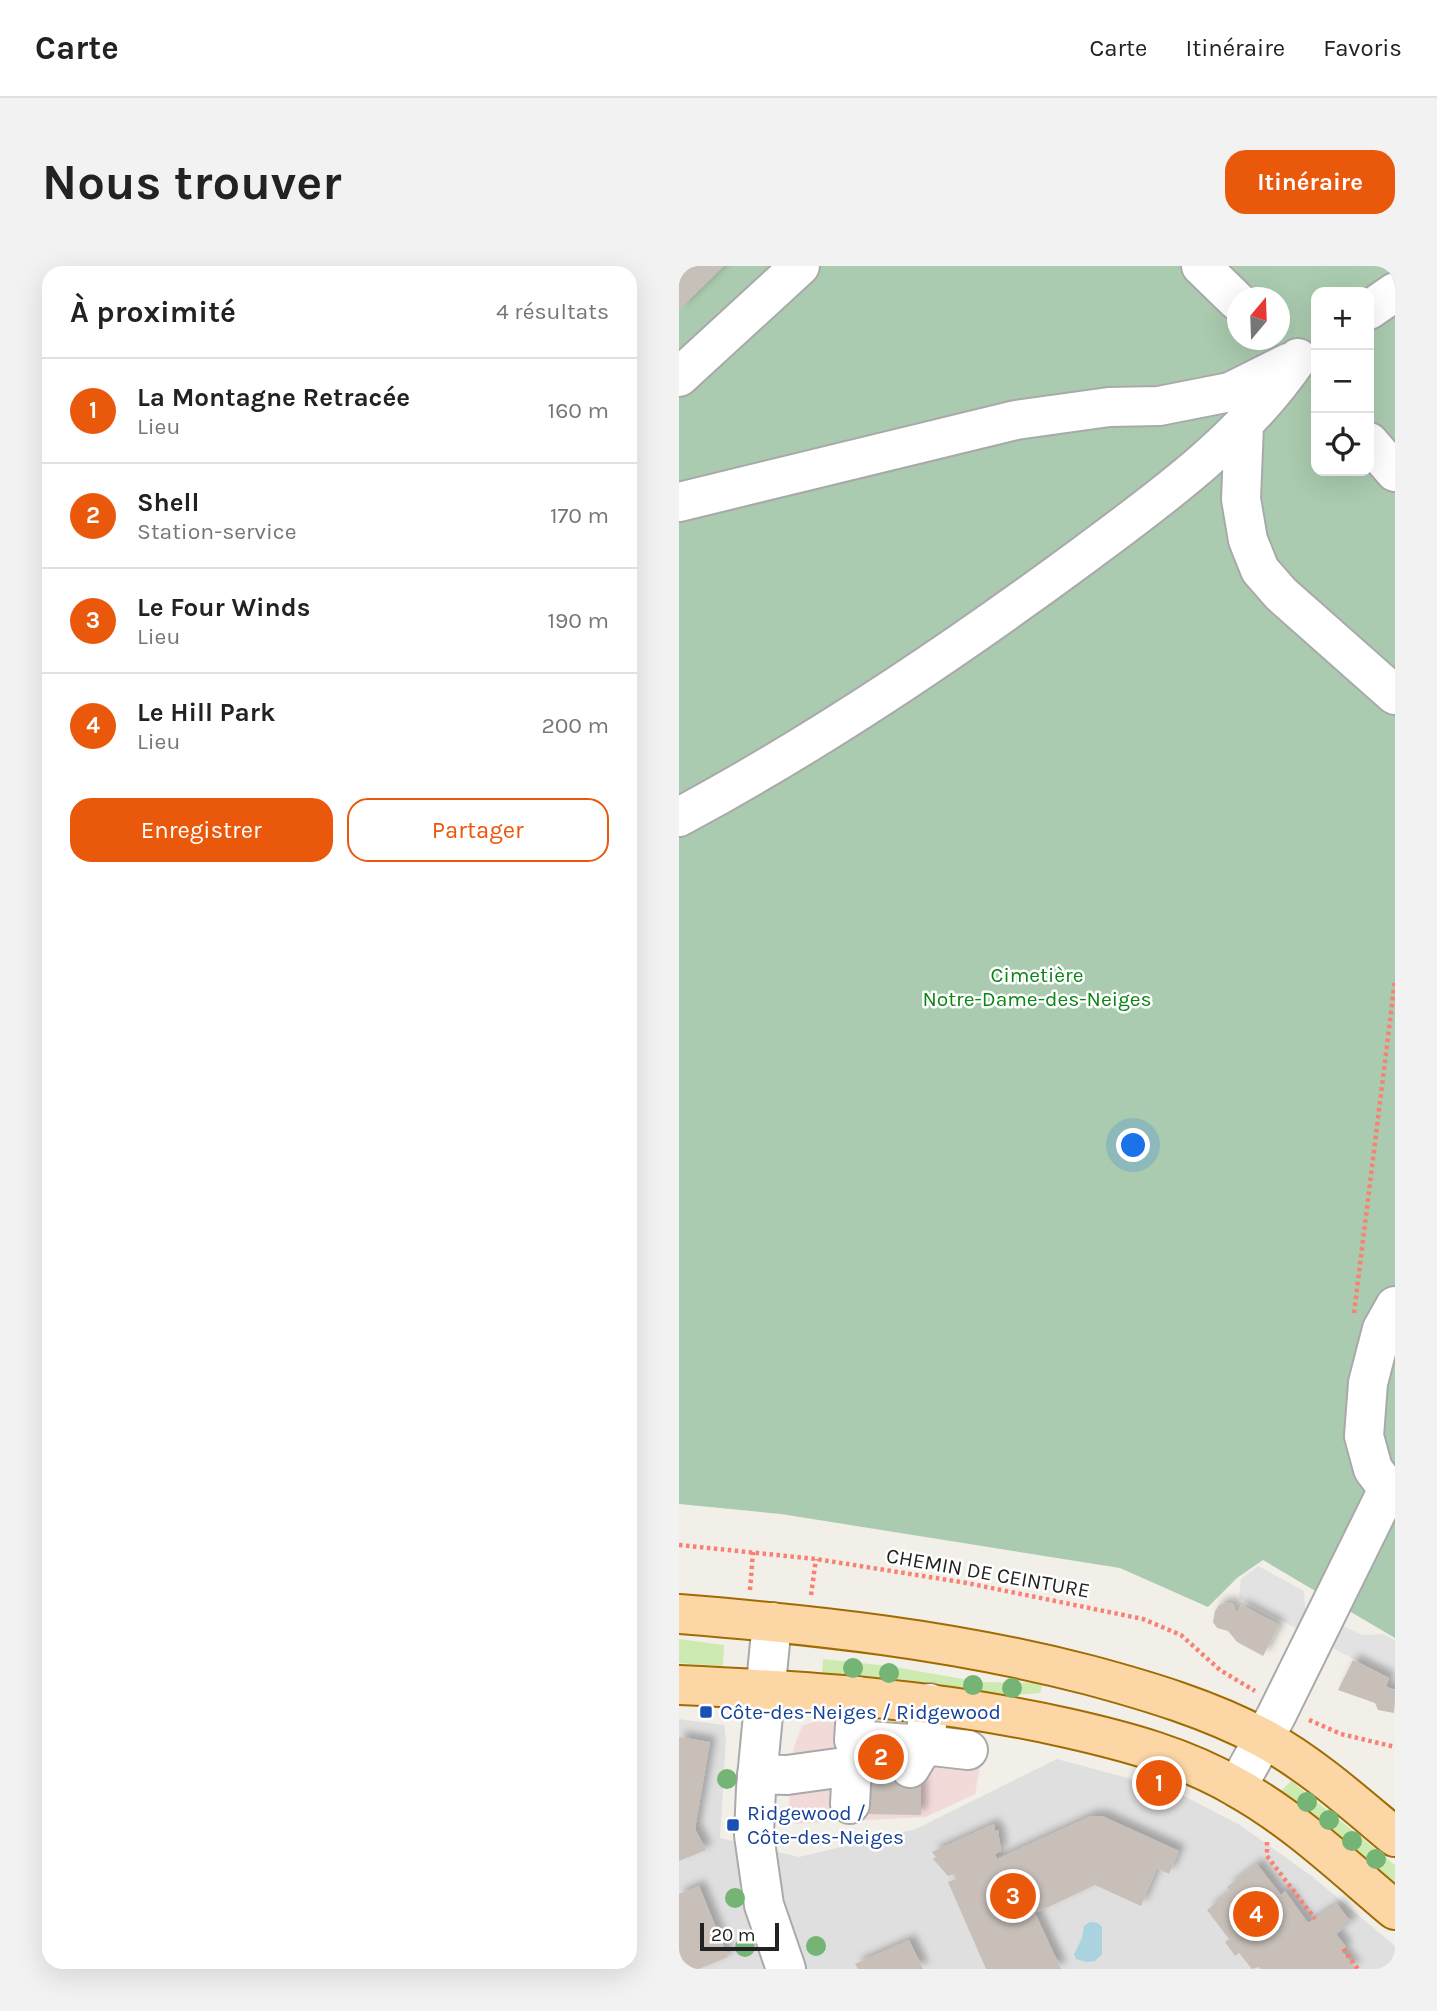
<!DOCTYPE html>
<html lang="fr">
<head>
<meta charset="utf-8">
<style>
	body { margin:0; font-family:Karla,sans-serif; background:#f2f2f2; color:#222 }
	.controls { position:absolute; right:21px; top:21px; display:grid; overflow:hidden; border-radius:14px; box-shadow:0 7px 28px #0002 }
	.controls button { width:63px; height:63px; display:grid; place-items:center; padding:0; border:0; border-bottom:2px solid #e0e0e0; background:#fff; color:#222; font:35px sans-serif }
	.compass { position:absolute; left:548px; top:21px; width:63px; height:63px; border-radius:50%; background:#fff; box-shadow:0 7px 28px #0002; rotate:19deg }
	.scale { position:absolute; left:21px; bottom:18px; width:79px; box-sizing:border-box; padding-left:7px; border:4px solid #222; border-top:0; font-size:19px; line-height:24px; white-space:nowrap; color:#222; -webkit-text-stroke:5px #fff; paint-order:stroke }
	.you { position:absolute; left:455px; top:880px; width:24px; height:24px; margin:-18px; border:5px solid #fff; border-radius:50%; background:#1a73e8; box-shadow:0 0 0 10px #1a73e833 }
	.badge { display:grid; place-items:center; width:46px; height:46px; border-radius:50%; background:#ea580c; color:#fff; font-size:23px; font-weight:700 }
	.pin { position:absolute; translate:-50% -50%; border:4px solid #fff; box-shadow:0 2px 7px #0006 }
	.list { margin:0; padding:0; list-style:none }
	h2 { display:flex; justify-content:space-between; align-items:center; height:91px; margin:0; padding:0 28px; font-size:30px }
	h2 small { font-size:23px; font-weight:400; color:#767676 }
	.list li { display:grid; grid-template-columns:46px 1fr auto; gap:21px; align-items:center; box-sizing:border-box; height:105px; padding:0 28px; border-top:2px solid #e0e0e0 }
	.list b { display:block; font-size:26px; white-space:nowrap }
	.list p { margin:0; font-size:23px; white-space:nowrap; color:#767676 }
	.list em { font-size:23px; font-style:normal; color:#767676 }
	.actions { display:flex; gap:14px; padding:21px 28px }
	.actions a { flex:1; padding:16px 0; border:2px solid #ea580c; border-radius:21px; text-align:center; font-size:24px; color:#ea580c }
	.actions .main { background:#ea580c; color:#fff }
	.icon { flex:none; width:38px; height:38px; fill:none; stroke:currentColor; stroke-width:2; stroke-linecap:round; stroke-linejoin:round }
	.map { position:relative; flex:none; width:716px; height:1703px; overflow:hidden; border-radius:21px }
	header { display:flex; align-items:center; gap:42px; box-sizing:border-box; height:98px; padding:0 35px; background:#fff; border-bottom:2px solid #e0e0e0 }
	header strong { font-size:33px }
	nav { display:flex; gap:38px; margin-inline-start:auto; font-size:24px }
	.intro { display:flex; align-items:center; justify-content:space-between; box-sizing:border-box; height:168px; padding:0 42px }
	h1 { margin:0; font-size:49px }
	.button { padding:18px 32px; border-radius:21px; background:#ea580c; color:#fff; font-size:24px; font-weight:700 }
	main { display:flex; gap:42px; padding:0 42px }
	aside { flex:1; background:#fff; border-radius:21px; box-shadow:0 7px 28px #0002 }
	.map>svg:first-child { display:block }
	.residential { fill:#e0dfdf }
	.commercial { fill:#f2dad9 }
	.grass { fill:#cdebb0 }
	.cemetery { fill:#aacbaf; fill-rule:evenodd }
	.parking { fill:#e2e2e2 }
	.water { fill:#aad3df }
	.building { fill:#c7bfb8; filter:url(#shadow) }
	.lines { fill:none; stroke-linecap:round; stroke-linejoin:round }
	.minor-casing { stroke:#a9a9a9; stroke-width:42 }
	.major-casing { stroke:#a06b00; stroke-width:42 }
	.path { stroke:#fa8072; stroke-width:4.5; stroke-dasharray:3.5 3.5; stroke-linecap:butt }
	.minor { stroke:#fff; stroke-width:38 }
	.major { stroke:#fcd6a4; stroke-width:38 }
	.tree { fill:#74b475 }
	.transit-dot { fill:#1a4fb4; stroke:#fff; stroke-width:2.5 }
	.labels { text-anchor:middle; stroke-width:5; stroke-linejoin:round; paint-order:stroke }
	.park-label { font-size:21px; fill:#0c8416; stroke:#fff }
	.street-label { font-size:21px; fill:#222; stroke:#fff }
	.transit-label { font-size:21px; fill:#164399; stroke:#fff; text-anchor:start }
</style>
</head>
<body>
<header>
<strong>Carte</strong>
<nav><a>Carte</a><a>Itinéraire</a><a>Favoris</a></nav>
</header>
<div class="intro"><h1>Nous trouver</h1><a class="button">Itinéraire</a></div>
<main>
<aside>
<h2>À proximité<small>4 résultats</small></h2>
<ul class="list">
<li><span class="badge">1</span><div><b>La Montagne Retracée</b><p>Lieu</p></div><em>160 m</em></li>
<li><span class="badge">2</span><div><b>Shell</b><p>Station-service</p></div><em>170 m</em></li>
<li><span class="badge">3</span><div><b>Le Four Winds</b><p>Lieu</p></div><em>190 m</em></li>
<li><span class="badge">4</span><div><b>Le Hill Park</b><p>Lieu</p></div><em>200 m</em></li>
</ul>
<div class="actions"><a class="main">Enregistrer</a><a>Partager</a></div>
</aside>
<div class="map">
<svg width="716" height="1703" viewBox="0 0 716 1703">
	<defs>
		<filter id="shadow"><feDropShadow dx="6" dy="-6" stdDeviation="3.5" flood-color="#0004"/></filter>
	</defs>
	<rect width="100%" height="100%" fill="#f2efe9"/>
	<path class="residential" d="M0,1453L45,1459L47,1473L41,1572L120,1591L237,1563L378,1493L464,1516L507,1531L561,1559L634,1611L716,1680V1703H0Z"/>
	<path class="commercial" d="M136,1455L194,1458L306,1473L296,1528L247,1551L116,1558V1550H109L115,1481L123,1460Z"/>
	<path class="grass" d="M0,1373L45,1379L44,1400L0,1397Z
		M144,1393L210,1400L301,1416L364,1417L361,1427L327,1430L229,1414L143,1408Z
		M612,1515L716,1599V1620L602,1525Z"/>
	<path class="cemetery" d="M0,0H716V1372L584,1294L558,1312L529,1341L441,1302L102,1248L0,1238ZM637,26H690V205H637ZM558,32H600V74H558Z"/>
	<path class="parking" d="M579,1300L625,1325L626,1342L683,1369L704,1368L716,1374V1423L707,1421L710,1412L560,1332L562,1313Z"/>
	<path class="water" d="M411,1656L419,1657L423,1661V1688L416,1695L407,1696L397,1693L395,1688L403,1672L405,1660Z"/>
	<path class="building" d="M0,0H45L0,44Z
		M546,1337L554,1338L558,1348L562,1339L600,1359L584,1390L558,1376L549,1365L538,1362L534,1356L536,1345L540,1339Z
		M674,1394L710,1412L707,1421L716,1424L715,1447L699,1444L696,1437L659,1424Z
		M0,1471L31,1476L16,1563L27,1584L0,1595Z
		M186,1515H242V1549L185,1548Z
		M412,1550H423L500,1585L490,1608L478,1602L462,1640L416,1619L356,1647L382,1703H307L269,1616L277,1613L275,1608L269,1610L254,1593L257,1591L253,1586L315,1558L316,1565L319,1564L322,1585L316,1588L318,1593Z
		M578,1598L602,1629L606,1625L629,1657L658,1638L672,1656L657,1668L667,1681L663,1685L677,1703H582L580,1701L573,1703L560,1687L556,1690L546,1676L550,1673L528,1644L552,1625L548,1621Z
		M20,1620L49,1691L20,1703H0V1628Z
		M230,1674L244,1703H179L176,1698Z"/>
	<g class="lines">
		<g class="minor-casing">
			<path id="minor" d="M522,0L558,35
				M690,44L716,26
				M0,111L121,0
				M565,159L562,233L569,274L581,304L602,328L716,429
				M690,176L716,206
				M0,236L337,154L430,141L480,140L551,126L609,97
				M0,551C142,475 275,385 405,289C482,232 564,173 619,92
				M716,1040L703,1063L689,1117L685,1170L694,1203L709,1223L716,1224
				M93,1356L77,1522L75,1569L85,1639L107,1703
				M178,1430L175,1474L245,1479L251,1437
				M231,1502L245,1479L289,1484
				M78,1508L108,1509L173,1500L171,1538
				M558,1521L597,1450L709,1223"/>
		</g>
		<g class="major-casing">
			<path id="major" d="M0,1348C138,1359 275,1374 410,1409C469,1425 530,1443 584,1472C633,1499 674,1536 716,1571
				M0,1419C130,1425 261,1433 388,1462C446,1475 506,1491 557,1521C615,1553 665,1601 716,1644"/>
		</g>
		<path class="path" d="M675,1047L716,714
			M0,1279L137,1293L288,1317L464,1353L502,1369L541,1404L576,1425
			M71,1324L74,1286
			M132,1329L137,1293
			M630,1454L662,1468L716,1481
			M588,1576V1590L636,1653
			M664,1683L679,1703"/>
		<use href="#minor" class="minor"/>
		<use href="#major" class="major"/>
	</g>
	<g class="tree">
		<circle cx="174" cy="1402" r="10"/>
		<circle cx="210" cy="1407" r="10"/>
		<circle cx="294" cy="1419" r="10"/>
		<circle cx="333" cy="1422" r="10"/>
		<circle cx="48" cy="1513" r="10"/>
		<circle cx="628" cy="1536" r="10"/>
		<circle cx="650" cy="1554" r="10"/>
		<circle cx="673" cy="1575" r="10"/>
		<circle cx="697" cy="1593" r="10"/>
		<circle cx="56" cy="1632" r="10"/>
		<circle cx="137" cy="1680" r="10"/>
		<circle cx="66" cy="1681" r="10"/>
	</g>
	<g class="transit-dot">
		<rect x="20" y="1439" width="14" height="14" rx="3.5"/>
		<rect x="47" y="1552" width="14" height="14" rx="3.5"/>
	</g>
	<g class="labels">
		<g class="park-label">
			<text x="358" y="716">Cimetière<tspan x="358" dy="24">Notre-Dame-des-Neiges</tspan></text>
		</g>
		<g class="street-label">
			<text transform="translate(309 1307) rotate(10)" y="7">CHEMIN DE CEINTURE</text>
		</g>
		<g class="transit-label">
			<text x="41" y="1453">Côte-des-Neiges / Ridgewood</text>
			<text x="68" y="1554">Ridgewood /<tspan x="68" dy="24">Côte-des-Neiges</tspan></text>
		</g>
	</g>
</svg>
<div class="controls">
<button>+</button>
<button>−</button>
<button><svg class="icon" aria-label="locate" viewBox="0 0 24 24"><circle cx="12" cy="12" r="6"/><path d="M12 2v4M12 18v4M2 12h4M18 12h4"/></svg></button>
</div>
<svg class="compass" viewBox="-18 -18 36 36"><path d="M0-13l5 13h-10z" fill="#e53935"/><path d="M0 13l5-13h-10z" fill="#767676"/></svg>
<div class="scale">20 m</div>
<div class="you"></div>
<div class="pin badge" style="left:480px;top:1517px">1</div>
<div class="pin badge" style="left:202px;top:1491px">2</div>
<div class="pin badge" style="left:334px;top:1630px">3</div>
<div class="pin badge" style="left:577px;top:1648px">4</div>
</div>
</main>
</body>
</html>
